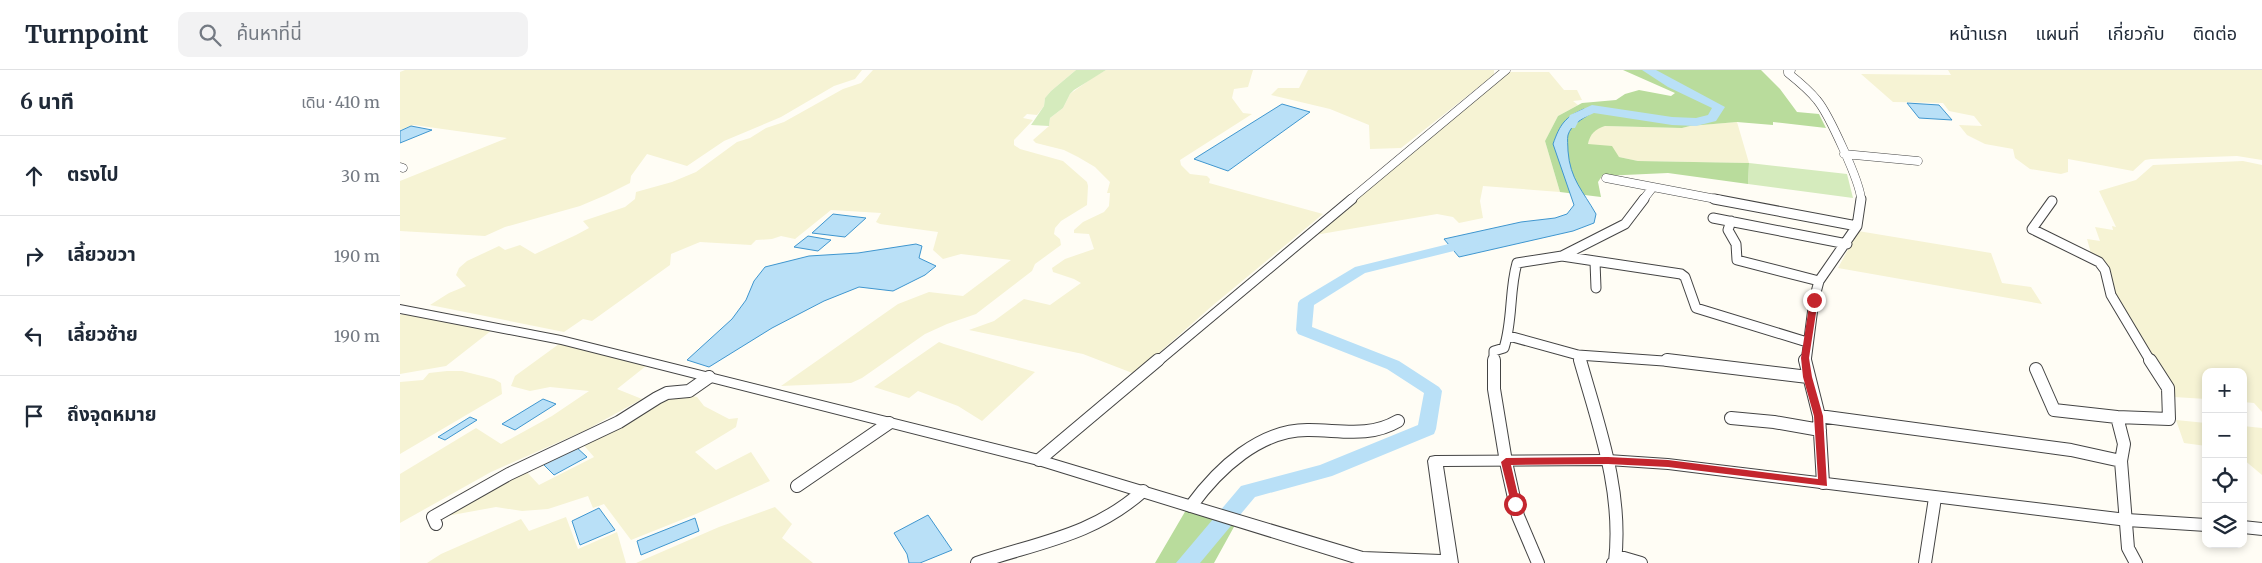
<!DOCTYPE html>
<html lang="th">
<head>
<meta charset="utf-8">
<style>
	body { margin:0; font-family:Merriweather,"Noto Sans Thai",serif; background:#f2f2f3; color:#1f2937 }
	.controls { position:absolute; right:15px; bottom:15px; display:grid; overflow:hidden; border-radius:10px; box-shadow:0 2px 8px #0003 }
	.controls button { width:45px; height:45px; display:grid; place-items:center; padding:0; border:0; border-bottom:1px solid #e0e1e3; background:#fff; color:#1f2937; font:25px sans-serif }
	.stop { position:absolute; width:15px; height:15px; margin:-11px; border:4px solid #c4262e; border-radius:50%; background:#fff }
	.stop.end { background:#c4262e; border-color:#fff; box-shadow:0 1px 5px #0008 }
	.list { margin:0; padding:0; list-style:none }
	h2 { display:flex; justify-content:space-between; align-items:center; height:65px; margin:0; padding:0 20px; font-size:21px }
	h2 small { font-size:16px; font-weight:400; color:#747a83 }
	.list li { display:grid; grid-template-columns:32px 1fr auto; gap:15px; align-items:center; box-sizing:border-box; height:80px; padding:0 20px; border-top:1px solid #e0e1e3 }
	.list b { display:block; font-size:19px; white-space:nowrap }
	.list em { font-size:16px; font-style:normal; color:#747a83 }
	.icon { flex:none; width:28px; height:28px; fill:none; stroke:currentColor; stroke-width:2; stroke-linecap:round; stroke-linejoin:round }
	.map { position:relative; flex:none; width:1862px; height:493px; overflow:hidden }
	header { display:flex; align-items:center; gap:30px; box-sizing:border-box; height:70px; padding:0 25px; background:#fff; border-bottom:1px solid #e0e1e3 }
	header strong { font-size:24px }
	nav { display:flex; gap:28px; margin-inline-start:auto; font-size:18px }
	.search { width:350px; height:45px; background:#f2f2f3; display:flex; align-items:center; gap:12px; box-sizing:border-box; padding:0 18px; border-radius:10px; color:#747a83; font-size:19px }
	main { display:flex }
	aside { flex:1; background:#fff }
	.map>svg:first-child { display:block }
	.farmland { fill:#f6f3d4 }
	.green { fill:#d5ebbd }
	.forest { fill:#b9dc9c }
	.water { fill:#b9e0f7; stroke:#3f96cf }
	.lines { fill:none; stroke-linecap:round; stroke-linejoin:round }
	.river { fill:#b9e0f7; fill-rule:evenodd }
	.minor-far2-casing { stroke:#444; stroke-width:9 }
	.minor-far1-casing { stroke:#444; stroke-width:11 }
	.minor-casing { stroke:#444; stroke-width:14 }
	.tertiary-casing { stroke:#444; stroke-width:2 }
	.minor-far2 { stroke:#fff; stroke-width:8 }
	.minor-far1 { stroke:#fff; stroke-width:9 }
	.minor { stroke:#fff; stroke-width:12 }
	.tertiary { fill:#fff; fill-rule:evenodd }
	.route { fill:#c4262e }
</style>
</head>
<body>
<header>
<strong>Turnpoint</strong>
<div class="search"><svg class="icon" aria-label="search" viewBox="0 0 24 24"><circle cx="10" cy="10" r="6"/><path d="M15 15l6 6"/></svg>ค้นหาที่นี่</div>
<nav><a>หน้าแรก</a><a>แผนที่</a><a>เกี่ยวกับ</a><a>ติดต่อ</a></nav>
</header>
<main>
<aside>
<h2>6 นาที<small>เดิน · 410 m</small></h2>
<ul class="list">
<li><svg class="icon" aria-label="ahead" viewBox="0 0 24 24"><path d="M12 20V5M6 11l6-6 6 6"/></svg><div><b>ตรงไป</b></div><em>30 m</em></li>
<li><svg class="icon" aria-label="right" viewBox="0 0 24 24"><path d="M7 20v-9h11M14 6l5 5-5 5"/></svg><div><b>เลี้ยวขวา</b></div><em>190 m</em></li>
<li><svg class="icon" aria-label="left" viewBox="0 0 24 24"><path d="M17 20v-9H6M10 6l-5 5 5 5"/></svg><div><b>เลี้ยวซ้าย</b></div><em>190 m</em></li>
<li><svg class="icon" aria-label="arrive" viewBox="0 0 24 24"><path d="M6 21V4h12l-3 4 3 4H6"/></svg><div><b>ถึงจุดหมาย</b></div></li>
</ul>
</aside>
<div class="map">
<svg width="1862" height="493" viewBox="0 0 1862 493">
	<rect width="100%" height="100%" fill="#fffdf5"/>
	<path class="farmland" d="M5,0H462L455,9L434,16L381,47L324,71L287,96L247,84L231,106L230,113L206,125L180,136L105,157L85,166L0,161V111L107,68L14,55L0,60V2Z
		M473,0H676L651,21L645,28L644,36L637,45L627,44L623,48L633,50L614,70V75L620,79L663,91L687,112L688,116L687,135L661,151L655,158L654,164L660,169L661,175L635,194L632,201L576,244L547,254L525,264L462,308L451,313L381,316L498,234L529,222L563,226L611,190L561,184L543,189L533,180L538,162L480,154L476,152L481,143L431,140L395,169L381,166L372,169L356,170L351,175L300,172L271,184L270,195L192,251L183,249L164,262L30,235L49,223L66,216L56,205L59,198L67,191L99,176L105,180L120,175L135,184L176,165L189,158L183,151L225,137L235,129L236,122L272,112L296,102L337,72L350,68L366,58L384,52L443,19L461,13Z
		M706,0H853L848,17L834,19L832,28L843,43L852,44L780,90L781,95L790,104L807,106L810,109L809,113L923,144L812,236L735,304L683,284L569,260L594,251L624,229L650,235L681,213L674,209L653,202L652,198L665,189L694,179L689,164L674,163V160L683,152L704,142L709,136L710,123H707L710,112L695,97L678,87L664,80L636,73L633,70L649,56L650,48L663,38L670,24L692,8Z
		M908,0H1094V5L1001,78L970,79L969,55L930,39L871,25L878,18H899Z
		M1548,0H1862V90L1837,86L1751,89L1745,90L1733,101L1668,89V102L1661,104L1630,99L1615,88L1613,79L1585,74L1567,65L1559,55L1582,56L1574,46L1549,41L1543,33L1493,32L1461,4L1551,5Z
		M1107,2H1149L1164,20H1177L1182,30L1173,31L1178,35L1158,46L1145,71L1160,122L1083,116L1080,131L1083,148L1059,153L1053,147L1037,144L915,165Z
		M1337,52L1349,93L1238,91L1219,87L1188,74L1189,68L1196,58L1205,56L1282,58L1290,56Z
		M1843,91L1862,95V342L1854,333L1843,332V302H1806V329L1774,327L1772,316L1719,235L1692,187L1687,169L1700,171L1695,157L1713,160L1712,156L1716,157L1699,121L1736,110L1753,95Z
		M1458,161L1591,183L1602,213L1631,217L1642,234L1438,198Z
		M2,244L92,260L46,296L0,304V245Z
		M539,272L544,274L635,302L582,351L558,336L518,321L509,328L474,317Z
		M159,274L246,296L217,319L242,329L186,360L91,402L0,453V404L76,358L101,374L152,346L189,321L150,317L130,321L111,316L115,306Z
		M47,301H62L94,309L101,313L102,324L0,384V312L23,310L29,303Z
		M287,325L297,327L304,336L329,349L338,348L336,357L295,382L316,400L351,382L370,411L296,444L231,470L204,434L193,438L188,426L148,439L122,441L96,437L41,447L124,399L139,415L194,387L181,372L264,328Z
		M1776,350L1806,353V376L1784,373Z
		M1843,356L1862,358V405L1843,389Z
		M375,437L392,454L382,468L413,493H236L319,457Z
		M166,447L178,479L217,462L226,493H27L41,484L121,449L129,461Z"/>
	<path class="green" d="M676,0H706L674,20L670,24L663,38L650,48L649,56L631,55L644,36L645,28L651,21Z
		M1349,93L1447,104L1453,128L1348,114Z"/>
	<path class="forest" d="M1223,0H1361L1380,19L1397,42L1419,44L1426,58L1373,52V55L1337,52L1290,56L1282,58L1205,56C1195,59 1190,64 1188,74L1212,76L1219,87L1238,91L1349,93L1348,114L1268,103L1202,106L1198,112L1201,127L1160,122L1145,71L1158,46L1182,33L1216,30L1225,24L1239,20L1271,26L1275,23Z
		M786,440L835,455L814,493H755Z"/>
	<path class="water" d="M1507,33L1539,35L1552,50L1519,48Z
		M882,34L910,42L828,101L794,89Z
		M1184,39L1190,44C1182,49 1171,55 1168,65C1167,69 1168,76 1168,81C1170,109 1183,121 1196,144L1194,153L1173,161L1059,187L1044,169L1121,152L1155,148L1167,144L1174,135L1153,74C1160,54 1165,47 1184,39Z
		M11,56L32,60L0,73V61Z
		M433,144L466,148L445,167L412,163Z
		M408,166L431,170L418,181L394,177Z
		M516,174L522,176L519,188L536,196L525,205L493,221L459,217L424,231L372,258L309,297L287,290L332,249L346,230L354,211L365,197L409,186L458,183Z
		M143,329L156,334L115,360L102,354Z
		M70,347L77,350L45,370L38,367Z
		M175,376L187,387L154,405L142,393Z
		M199,438L215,460L180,475L172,451Z
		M528,445L552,480L520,493H509L507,484L494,463Z
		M295,448L299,461L241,485L237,471Z"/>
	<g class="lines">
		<path class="river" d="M1242,0H1256L1325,37L1316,51L1296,56L1272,55L1194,43L1179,50L1175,58H1167L1165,55L1170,45L1192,35L1272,47L1296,48L1308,45L1312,38L1268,17Z
			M1073,168L1080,172L1078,175L965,203L914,235L912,257L999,291L1039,317L1042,321L1036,359L1034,364L932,406L855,427L800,493H776L841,416L920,395L1018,355L1024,323L987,299L898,264L896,260L898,233L900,230L955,197Z"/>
		<g class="minor-far2-casing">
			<path id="minor-far2" d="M1391,0H1388V3C1398,11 1409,20 1417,30C1428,43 1461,113 1461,130
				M1444,84L1518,91
				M0,97L3,98
				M1206,108L1253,117
				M950,130L1106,0
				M1243,130L1253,117L1321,130"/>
		</g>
		<g class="minor-far1-casing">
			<path id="minor-far1" d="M1314,129L1457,156
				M1652,131L1632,159L1699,192L1705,200L1711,225L1751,292
				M1313,148L1447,174
				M1331,151L1328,160L1336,174L1337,190L1419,211
				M1162,186L1281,204L1285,207L1296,238L1407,272
				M1195,192L1196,218
				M1109,266L1178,285L1278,292
				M1178,285L1180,292
				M757,292L952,129
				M1094,292V281L1104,278C1113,250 1109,221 1117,193L1162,186L1225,154L1244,129
				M1406,292L1414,230L1419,211L1457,156L1461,129"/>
		</g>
		<g class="minor-casing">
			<path id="minor" d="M1094,290V319L1106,392L1118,446L1138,493
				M1180,290C1199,357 1223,421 1215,492L1213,493
				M1267,290L1408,307
				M1405,290L1419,346L1423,413
				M1636,299L1654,340L1717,347
				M1419,346L1671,380L1721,391
				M1331,348L1374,352L1420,360
				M639,390L758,290
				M397,416L489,353
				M791,436C818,399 860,359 909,360C940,360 969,368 998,351
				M36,454L33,447L109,404L219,352L257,328L267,323L289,321L309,307
				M1217,486L1241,493
				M577,493C639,472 692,466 743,421
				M1525,493L1535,428
				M1736,493L1728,478L1721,391L1724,374L1717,347L1769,349L1768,318L1750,290"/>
		</g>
		<g class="tertiary-casing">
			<path id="tertiary" d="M0,235L161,266L639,385L963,482L1041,485L1028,391L1030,387L1035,386L1208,385L1268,389L1727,444L1806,449V461L1727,456L1268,399L1208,395L1043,396L1058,493H955L638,395L161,274L0,243Z
				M1843,451L1862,453V465L1843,463Z"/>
		</g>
		<use href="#minor-far2" class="minor-far2"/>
		<use href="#minor-far1" class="minor-far1"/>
		<use href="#minor" class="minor"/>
		<use href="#tertiary" class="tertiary"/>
	</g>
	<path class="route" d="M1414,227L1418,230L1409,288L1412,307L1423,346L1427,416L1268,397L1208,394L1111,395L1120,434L1119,437H1112L1101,392L1106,388L1208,387L1268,390L1418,409L1414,346L1403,307L1401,288L1410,230Z"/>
</svg>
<div class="controls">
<button>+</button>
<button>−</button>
<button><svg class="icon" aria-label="locate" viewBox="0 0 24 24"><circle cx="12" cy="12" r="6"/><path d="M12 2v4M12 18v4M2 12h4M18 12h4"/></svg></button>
<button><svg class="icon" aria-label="layers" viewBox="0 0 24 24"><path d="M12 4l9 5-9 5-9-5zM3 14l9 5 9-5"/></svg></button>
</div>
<div class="stop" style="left:1115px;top:434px"></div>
<div class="stop end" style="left:1414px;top:230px"></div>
</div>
</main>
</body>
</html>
